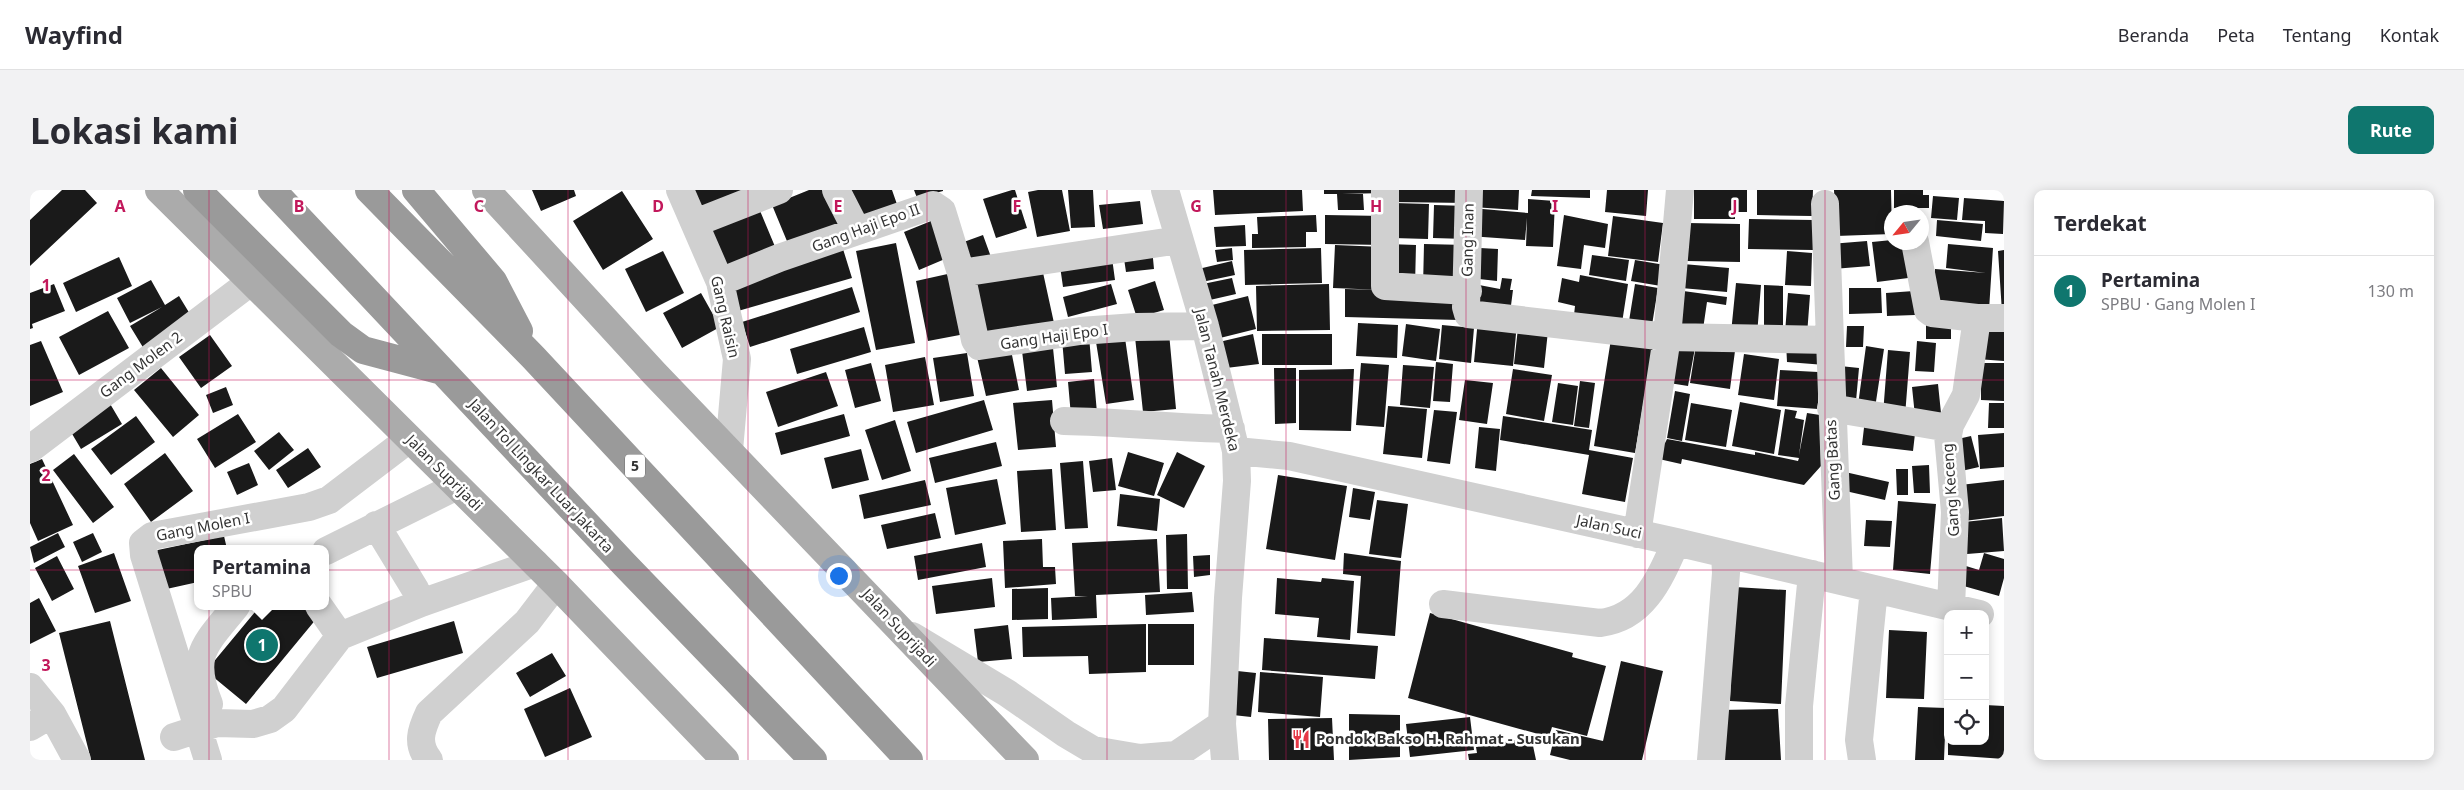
<!DOCTYPE html>
<html lang="id">
<head>
<meta charset="utf-8">
<style>
	body { margin:0; font-family:"Noto Sans",sans-serif; background:#f2f2f3; color:#2b2b33 }
	.controls { position:absolute; right:15px; bottom:15px; display:grid; overflow:hidden; border-radius:10px; box-shadow:0 2px 12px #0003 }
	.controls button { width:45px; height:45px; display:grid; place-items:center; padding:0; border:0; border-bottom:1px solid #e1e1e2; background:#fff; color:#2b2b33; font:25px sans-serif }
	.compass { position:absolute; left:1854px; top:15px; width:45px; height:45px; border-radius:50%; background:#fff; box-shadow:0 2px 12px #0003; rotate:241deg }
	.you { position:absolute; left:808px; top:385px; width:18px; height:18px; margin:-12px; border:4px solid #fff; border-radius:50%; background:#1a73e8; box-shadow:0 0 0 8px #1a73e833 }
	.badge { display:grid; place-items:center; width:32px; height:32px; border-radius:50%; background:#0f766e; color:#fff; font-size:16px; font-weight:700 }
	.pin { position:absolute; translate:-50% -50%; border:2px solid #fff; box-shadow:0 1px 5px #0006 }
	.popup { position:absolute; left:164px; top:355px; width:135px; height:65px; box-sizing:border-box; display:grid; place-content:center; border-radius:10px; background:#fff; filter:drop-shadow(0 1px 4px #0005); font-size:16px; white-space:nowrap; color:#7c7c81 }
	.popup b { font-size:19px; color:#2b2b33 }
	.popup::after { content:''; position:absolute; left:50%; top:100%; margin-left:-10px; border:10px solid transparent; border-top-color:#fff }
	.list { margin:0; padding:0; list-style:none }
	h2 { display:flex; justify-content:space-between; align-items:center; height:65px; margin:0; padding:0 20px; font-size:21px }
	h2 small { font-size:16px; font-weight:400; color:#7c7c81 }
	.list li { display:grid; grid-template-columns:32px 1fr auto; gap:15px; align-items:center; box-sizing:border-box; height:70px; padding:0 20px; border-top:1px solid #e1e1e2 }
	.list b { display:block; font-size:19px; white-space:nowrap }
	.list p { margin:0; font-size:16px; white-space:nowrap; color:#7c7c81 }
	.list em { font-size:16px; font-style:normal; color:#7c7c81 }
	.icon { flex:none; width:28px; height:28px; fill:none; stroke:currentColor; stroke-width:2; stroke-linecap:round; stroke-linejoin:round }
	.map { position:relative; flex:none; width:1974px; height:570px; overflow:hidden; border-radius:10px }
	header { display:flex; align-items:center; gap:30px; box-sizing:border-box; height:70px; padding:0 25px; background:#fff; border-bottom:1px solid #e1e1e2 }
	header strong { font-size:24px }
	nav { display:flex; gap:28px; margin-inline-start:auto; font-size:18px }
	.intro { display:flex; align-items:center; justify-content:space-between; box-sizing:border-box; height:120px; padding:0 30px }
	h1 { margin:0; font-size:35px }
	.button { padding:12px 22px; border-radius:10px; background:#0f766e; color:#fff; font-size:18px; font-weight:700 }
	main { display:flex; gap:30px; padding:0 30px }
	aside { flex:1; background:#fff; border-radius:10px; box-shadow:0 2px 12px #0003 }
	.map>svg:first-child { display:block }
	.building { fill:#1a1a1a }
	.lines { fill:none; stroke-linecap:round; stroke-linejoin:round }
	.minor { stroke:#d0d0d0; stroke-width:28 }
	.major { stroke:#ababab; stroke-width:28 }
	.highway { stroke:#9a9a9a; stroke-width:28 }
	.grid { fill:none; stroke:#c2185b; stroke-width:1; stroke-opacity:0.55 }
	.labels { text-anchor:middle; stroke-width:5; stroke-linejoin:round; paint-order:stroke }
	.shield { fill:#fff; stroke:#707070; stroke-width:1 }
	.shield-label { font-size:14px; font-weight:bold; fill:#333 }
	.street-label { font-size:15px; fill:#333; stroke:#fff }
	.poi-label { font-size:15px; font-weight:bold; fill:#333; stroke:#fff; text-anchor:start }
	.grid-label { font-size:16px; text-anchor:middle; font-weight:bold; fill:#c2185b; stroke:#fff; stroke-width:5; stroke-linejoin:round; paint-order:stroke }
</style>
</head>
<body>
<header>
<strong>Wayfind</strong>
<nav><a>Beranda</a><a>Peta</a><a>Tentang</a><a>Kontak</a></nav>
</header>
<div class="intro"><h1>Lokasi kami</h1><a class="button">Rute</a></div>
<main>
<div class="map">
<svg width="1974" height="570" viewBox="0 0 1974 570">
	<rect width="100%" height="100%" fill="#fff"/>
	<path class="building" d="M32,0H55L67,13L0,76V30Z
		M502,0H544L546,6L511,21Z
		M659,0H731L664,18Z
		M779,0H794L809,36L759,56L742,15Z
		M817,0H862L869,20L829,34Z
		M884,0H913V1L887,8Z
		M982,0H985L997,38L966,48L953,9Z
		M1008,0H1032L1040,41L1007,47L998,2Z
		M1038,0H1063L1065,37L1041,38Z
		M1183,0H1272L1273,21L1185,25Z
		M1294,0H1355V3L1312,4H1333L1334,20H1308L1307,4H1294Z
		M1362,0H1438V13L1361,12Z
		M1442,0H1489L1488,20L1442,17Z
		M1502,0H1560V8L1501,6Z
		M1577,0H1618L1616,26L1575,22Z
		M1664,0H1717V22H1705V29H1664Z
		M1727,0H1783L1782,26L1727,25Z
		M1804,0H1861L1862,44L1806,46Z
		M1864,0H1893V5H1899V18H1864Z
		M592,1L623,49L573,80L543,31Z
		M1903,6L1929,8L1927,30L1901,28Z
		M1934,8L1974,11L1973,44L1955,43V31L1932,30Z
		M1498,9L1525,11L1523,57L1496,56L1497,28L1495,50L1439,46L1441,18L1498,23Z
		M1110,11L1113,34L1073,39L1069,15Z
		M1364,13L1399,14L1398,49L1363,48Z
		M1404,15L1437,16L1436,49L1403,48Z
		M728,16L746,59L692,81L674,39Z
		M1286,25L1287,42H1276V57L1222,58V44H1228L1227,27Z
		M1295,25L1354,26V55L1295,54Z
		M1534,25L1578,34L1575,58L1554,55L1551,79L1527,76Z
		M1583,26L1633,33L1628,72L1578,66Z
		M906,29L922,66L889,80L874,42Z
		M1719,29L1784,30V60L1718,59Z
		M1907,30L1953,34L1951,51L1906,46Z
		M1658,33L1710,34V72L1657,71Z
		M1215,35L1216,56L1186,57L1184,37Z
		M953,45L961,67L939,76L931,53Z
		M1862,50V52H1882L1886,87L1847,92L1842,52Z
		M1837,51L1840,76L1803,79L1800,54Z
		M866,53L885,153L846,160L826,61Z
		M1358,54L1386,55L1385,96L1357,95Z
		M1394,54L1436,55V98L1393,97Z
		M1918,54L1963,58L1959,120L1902,115L1905,79L1956,83L1916,78Z
		M1305,55L1354,57L1353,100L1303,98Z
		M1122,58L1124,79L1096,82L1093,62Z
		M1202,58L1203,70L1187,72L1185,60Z
		M1291,58L1292,93L1215,95L1214,60Z
		M1450,58L1468,59L1467,91L1449,89Z
		M813,59L822,88L701,123L692,93Z
		M1974,60V122H1972L1968,61Z
		M633,61L654,103L616,122L595,79Z
		M1757,61L1782,63L1781,96L1755,95Z
		M1562,65L1599,70L1596,91L1559,85Z
		M89,67L102,96L46,122L33,93Z
		M1082,68L1085,90L1033,97L1030,76Z
		M1605,70L1635,75L1631,96L1601,91Z
		M1202,71L1205,85L1167,93L1164,80Z
		M1653,74L1699,78L1697,102L1651,98Z
		M1012,78L1024,133L954,148L943,93Z
		M922,83L935,144L898,151L886,91Z
		M1550,85L1598,94L1592,133L1544,125L1545,116L1528,112L1532,88L1549,92Z
		M1202,88L1206,104L1171,112L1168,95Z
		M1472,88L1482,89L1480,100H1483L1480,123L1446,118L1449,95L1470,99Z
		M121,90L135,115L149,106L163,129L114,159L100,136L132,117L100,133L87,108Z
		M1125,91L1134,120L1107,128L1098,100Z
		M1706,93L1731,95L1727,145L1701,143Z
		M24,94L35,121L2,134L3,138L0,139V103Z
		M1081,94L1087,114L1038,127L1033,107Z
		M1299,94L1300,140L1227,141L1226,96Z
		M1605,94L1628,98L1622,135L1599,131Z
		M1734,95L1753,96V142H1734Z
		M822,97L830,122L720,157L712,132Z
		M1819,98H1851L1852,123L1819,124Z
		M1315,99L1429,102V130L1315,127Z
		M1646,100L1697,107L1696,115L1677,112L1672,146L1641,141Z
		M1884,101L1885,125L1857,126L1856,103Z
		M671,103L690,137L652,158L633,123Z
		M1758,103L1780,105L1777,145L1755,143Z
		M1218,106L1226,139L1190,148L1182,115Z
		M78,121L99,158L49,185L29,147Z
		M1448,129L1487,133L1483,176L1444,172Z
		M1896,129H1921V149H1896Z
		M1949,132L1974,133V171L1947,169Z
		M1328,133L1368,135L1367,168L1326,166Z
		M1376,134L1410,139L1406,171L1372,166Z
		M1412,135L1444,138L1441,173L1409,169Z
		M1817,136H1834L1833,157H1816Z
		M834,137L841,162L767,184L760,159Z
		M1488,138L1518,141L1514,178L1484,174Z
		M1139,143L1146,219L1113,222L1105,147Z
		M1223,144L1229,174L1196,178L1189,152Z
		M1232,144H1302V175H1232Z
		M180,145L202,176L171,198L149,167Z
		M1059,146L1062,182L1035,184L1032,149Z
		M1095,148L1104,210L1076,214L1066,152Z
		M1581,149L1623,156L1605,263L1564,256Z
		M11,151L33,202L0,216V155Z
		M1887,151L1906,153L1904,182L1885,181Z
		M1756,152L1789,156L1795,175L1757,172Z
		M1639,154L1665,158L1658,196L1633,192Z
		M1666,155L1705,161L1700,199L1660,193Z
		M1836,156L1854,159L1845,218L1828,215Z
		M1023,158L1027,197L997,201L992,161Z
		M981,160L989,200L956,206L947,167Z
		M1858,160L1880,162L1875,226L1853,224Z
		M937,163L944,206L910,212L903,168Z
		M1714,164L1749,169L1744,210L1708,205Z
		M895,167L904,215L863,222L855,175Z
		M1406,172L1423,174L1420,212L1403,211Z
		M841,173L851,211L825,218L815,180Z
		M1331,173L1359,175L1354,237L1326,235Z
		M1951,173H1974V211L1951,210Z
		M1373,175L1404,177L1400,218L1370,215Z
		M1810,176L1829,178L1826,211L1809,208Z
		M131,178L169,225L143,247L104,200Z
		M1244,178H1266V233L1245,234Z
		M1324,179L1321,241L1269,240V180Z
		M1483,179L1522,185L1514,231L1476,224Z
		M1750,180L1788,182V219L1747,216Z
		M796,182L808,216L748,237L736,202Z
		M1064,189L1067,223L1041,226L1038,192Z
		M1435,190L1463,193L1457,234L1429,230Z
		M1550,191L1565,193L1559,238L1544,236Z
		M1528,193L1548,196L1543,235L1522,232Z
		M1908,194L1911,223L1885,226L1882,197Z
		M196,197L203,215L183,223L176,205Z
		M1645,201L1660,204L1652,251L1637,248Z
		M954,210L963,240L886,263L877,232Z
		M1022,210L1026,257L988,260L983,213Z
		M79,212L92,234L51,259L38,237Z
		M1710,212L1751,220L1744,264L1702,256Z
		M1661,213L1702,220L1696,257L1655,250Z
		M1959,213H1974V238H1958Z
		M1358,216L1397,219L1392,268L1353,264Z
		M1755,219L1767,221L1765,228L1774,230L1769,265L1777,223L1790,225L1791,276L1774,295L1652,269L1651,274L1620,267L1623,251L1635,253L1637,249L1725,265V262L1768,271L1769,268L1748,265Z
		M1404,220L1427,222L1420,274L1397,271Z
		M208,224L226,252L185,278L167,249Z
		M814,224L820,246L751,265L745,243Z
		M106,226L125,252L81,285L61,259Z
		M1473,226L1562,240L1559,260L1603,268L1595,312L1552,304L1559,265L1470,250Z
		M1835,229L1886,235L1883,261L1832,255Z
		M865,230L881,281L852,290L835,240Z
		M1449,237L1470,239L1466,281L1445,278Z
		M249,242L264,260L239,280L224,261Z
		M1974,243V277L1950,279L1948,245Z
		M1941,246L1949,277L1927,282L1919,251Z
		M966,252L972,276L905,293L899,268Z
		M278,258L291,277L258,298L246,280Z
		M831,259L839,290L802,299L794,268Z
		M1098,262L1134,273L1124,306L1088,296Z
		M1147,262L1175,276L1154,318L1127,305Z
		M135,263L163,301L121,332L94,294Z
		M44,264L84,317L63,333L23,280Z
		M1082,268L1086,300L1063,302L1059,271Z
		M12,269L43,335L8,351L0,333V274Z
		M1053,271L1058,338L1035,339L1030,273Z
		M219,273L228,295L207,305L197,282Z
		M1899,275L1900,303H1884L1882,276Z
		M1022,279L1026,340L991,342L987,281Z
		M1866,279H1878V305H1867Z
		M1815,282L1859,292L1855,310L1811,300Z
		M1248,285L1317,296L1305,370L1236,359Z
		M967,289L976,334L925,345L916,298Z
		M895,290L901,315L834,329L829,305Z
		M1974,290V326L1934,331L1930,295Z
		M1323,298L1345,302L1340,330L1319,327Z
		M1090,304L1130,309L1127,341L1087,336Z
		M1347,310L1378,314L1371,368L1339,364Z
		M1868,311L1906,314L1900,384L1863,380Z
		M905,323L911,348L857,359L851,335Z
		M1972,328L1974,361L1937,364L1934,332Z
		M1836,330L1862,331L1860,357L1834,356Z
		M28,343L35,357L4,373L0,357Z
		M63,343L72,362L52,372L43,352Z
		M1157,344L1158,399H1137L1136,345Z
		M194,346L197,359H168V392L132,400L123,361Z
		M1012,349L1013,377H1025L1026,394L975,398L973,351Z
		M1127,349L1130,402L1066,405L1067,428L1022,430L1021,408L1058,406H1045L1042,353Z
		M952,353L956,377L888,390L884,366Z
		M84,363L101,411L65,423L48,376Z
		M1314,363L1371,371L1365,446L1327,443L1331,386L1313,384Z
		M1954,363L1974,369V388L1969,406L1930,395L1936,376L1949,380Z
		M1180,365V385L1164,387L1163,366Z
		M27,366L44,399L22,411L5,378Z
		M962,388L965,417L906,424L902,396Z
		M1247,388L1291,392L1292,388L1324,391L1320,450L1287,447L1289,428L1245,424Z
		M1705,397L1756,400L1751,514L1700,511Z
		M1018,398V429L982,430V399Z
		M1162,402L1164,422L1116,425L1115,405Z
		M9,408L26,441L0,454V413Z
		M230,416H273L287,428L216,514L176,481Z
		M1400,423L1543,463L1542,467L1576,476L1557,546L1522,537L1519,547L1378,508Z
		M80,431L115,570H61L29,443Z
		M424,431L433,463L347,488L337,457Z
		M1116,434V482L1059,484L1058,466L993,467L992,437Z
		M1118,434H1164V475H1118Z
		M978,435L982,469L948,472L944,439Z
		M1859,440L1897,442L1894,509L1856,508Z
		M1234,448L1348,456L1345,489L1232,480Z
		M522,463L536,486L500,507L486,483Z
		M1591,471L1633,481L1612,570H1540L1520,565L1526,540L1573,551Z
		M1198,480L1226,483L1221,527L1194,524Z
		M1230,482L1293,487L1290,527L1228,522Z
		M540,498L562,547L515,567L494,519Z
		M1955,515L1974,516V569L1918,565V551H1955Z
		M1888,517L1916,518L1914,570H1885Z
		M1748,519L1751,570H1687L1688,520Z
		M1319,524L1370,525V567L1319,570Z
		M1440,527L1444,560L1380,567L1376,534Z
		M1302,528L1304,570H1239L1238,529Z
		M1498,548L1499,552L1502,551L1506,570H1439L1438,564L1447,563L1446,557Z"/>
	<g class="lines">
		<path class="minor" d="M650,0L690,92L707,169L699,260
			M806,0L827,41
			M1135,0L1175,136L1206,261L1207,291L1198,408L1192,534L1195,570
			M1355,0V96L1438,101
			M1439,0L1436,117L1438,124L1637,147L1800,150L1795,14
			M665,33L749,0
			M1885,52L1898,120L1902,123L1947,128H1974
			M931,83L1149,50
			M690,92L749,68L903,15L912,21L931,83L945,150L949,156L1050,141L1106,137L1175,136
			M1800,150L1809,390
			M1801,218L1919,238
			M1034,231C1090,232 1145,238 1201,239
			M0,259L222,91
			M1206,261L1259,266L1646,352L1950,424
			M346,335L385,399L391,413
			M1607,344L1637,147L1650,0
			M296,361L427,296
			M1413,414L1570,433C1614,428 1630,388 1646,352
			M289,416L310,446L391,413L505,373
			M1921,417L1925,322L1918,245L1920,235L1936,205L1947,128
			M882,446L977,503L1036,544L1063,560L1110,568L1146,565L1192,534
			M0,497L22,524L47,570
			M179,514C159,464 175,455 206,416
			M0,537L22,524
			M144,547L187,533L223,534L240,529L254,519L310,446
			M178,570L114,365L113,353L122,346L279,317L299,310L379,249
			M399,570C386,554 391,540 399,523L497,432L526,394
			M1681,570L1696,383L1695,364
			M1769,570V516L1782,384
			M1832,570L1829,550L1844,399"/>
		<path class="major" d="M129,0L526,394L695,570
			M456,0L624,183L995,570"/>
		<path class="highway" d="M167,0L311,144L333,160L412,181
			M242,0L595,375L783,570
			M339,0L503,167L879,570
			M386,0L463,91L489,141"/>
	</g>
	<path class="grid" d="M179,0V570M359,0V570M538,0V570M718,0V570M897,0V570M1077,0V570M1256,0V570M1436,0V570M1615,0V570M1795,0V570M0,190H1974M0,380H1974"/>
	<defs>
		<g id="restaurant-bare" transform="scale(1.5)"><path d="M-5-6h1v4h1v-4h1v4h1v-4h1v5L-1.5 .5V6h-2V.5L-5-1ZM5-6V6H3V1.5H1.5Q1.5-4 5-6Z" fill="#e63946" stroke="#fff" stroke-width="2.5" paint-order="stroke"/></g>
	</defs>
	<g fill-rule="evenodd">
		<use href="#restaurant-bare" x="1271" y="549"/>
	</g>
	<g class="labels">
		<rect class="shield" x="595" y="264.5" width="20" height="23" rx="4"/>
		<g class="shield-label">
			<text x="605" y="281">5</text>
		</g>
		<g class="street-label">
			<text transform="translate(836 38) rotate(-20)" y="5">Gang Haji Epo II</text>
			<text transform="translate(1438 50) rotate(-89)" y="5">Gang Inan</text>
			<text transform="translate(695 127) rotate(77)" y="5">Gang Raisin</text>
			<text transform="translate(1024 147) rotate(-8)" y="5">Gang Haji Epo I</text>
			<text transform="translate(111 175) rotate(-37)" y="5">Gang Molen 2</text>
			<text transform="translate(1187 190) rotate(76)" y="5">Jalan Tanah Merdeka</text>
			<text transform="translate(1803 270) rotate(-93)" y="5">Gang Batas</text>
			<text transform="translate(414 283) rotate(45)" y="5">Jalan Suprijadi</text>
			<text transform="translate(511 286) rotate(47)" y="5">Jalan Tol Lingkar Luar Jakarta</text>
			<text transform="translate(1921 300) rotate(-94)" y="5">Gang Keceng</text>
			<text transform="translate(173 337) rotate(-11)" y="5">Gang Molen I</text>
			<text transform="translate(1579 337) rotate(12)" y="5">Jalan Suci</text>
			<text transform="translate(869 438) rotate(47)" y="5">Jalan Suprijadi</text>
		</g>
		<g class="poi-label">
			<text x="1286" y="554">Pondok Bakso H. Rahmat - Susukan</text>
		</g>
	</g>
	<g class="grid-label">
		<text x="90" y="22">A</text>
		<text x="269" y="22">B</text>
		<text x="449" y="22">C</text>
		<text x="628" y="22">D</text>
		<text x="808" y="22">E</text>
		<text x="987" y="22">F</text>
		<text x="1166" y="22">G</text>
		<text x="1346" y="22">H</text>
		<text x="1525" y="22">I</text>
		<text x="1705" y="22">J</text>
		<text x="16" y="101">1</text>
		<text x="16" y="291">2</text>
		<text x="16" y="481">3</text>
	</g>
</svg>
<div class="controls">
<button>+</button>
<button>−</button>
<button><svg class="icon" aria-label="locate" viewBox="0 0 24 24"><circle cx="12" cy="12" r="6"/><path d="M12 2v4M12 18v4M2 12h4M18 12h4"/></svg></button>
</div>
<svg class="compass" viewBox="-18 -18 36 36"><path d="M0-13l5 13h-10z" fill="#e53935"/><path d="M0 13l5-13h-10z" fill="#7c7c81"/></svg>
<div class="you"></div>
<div class="pin badge" style="left:232px;top:455px">1</div>
<div class="popup"><b>Pertamina</b>SPBU</div>
</div>
<aside>
<h2>Terdekat<small></small></h2>
<ul class="list">
<li><span class="badge">1</span><div><b>Pertamina</b><p>SPBU · Gang Molen I</p></div><em>130 m</em></li>
</ul>
</aside>
</main>
</body>
</html>
